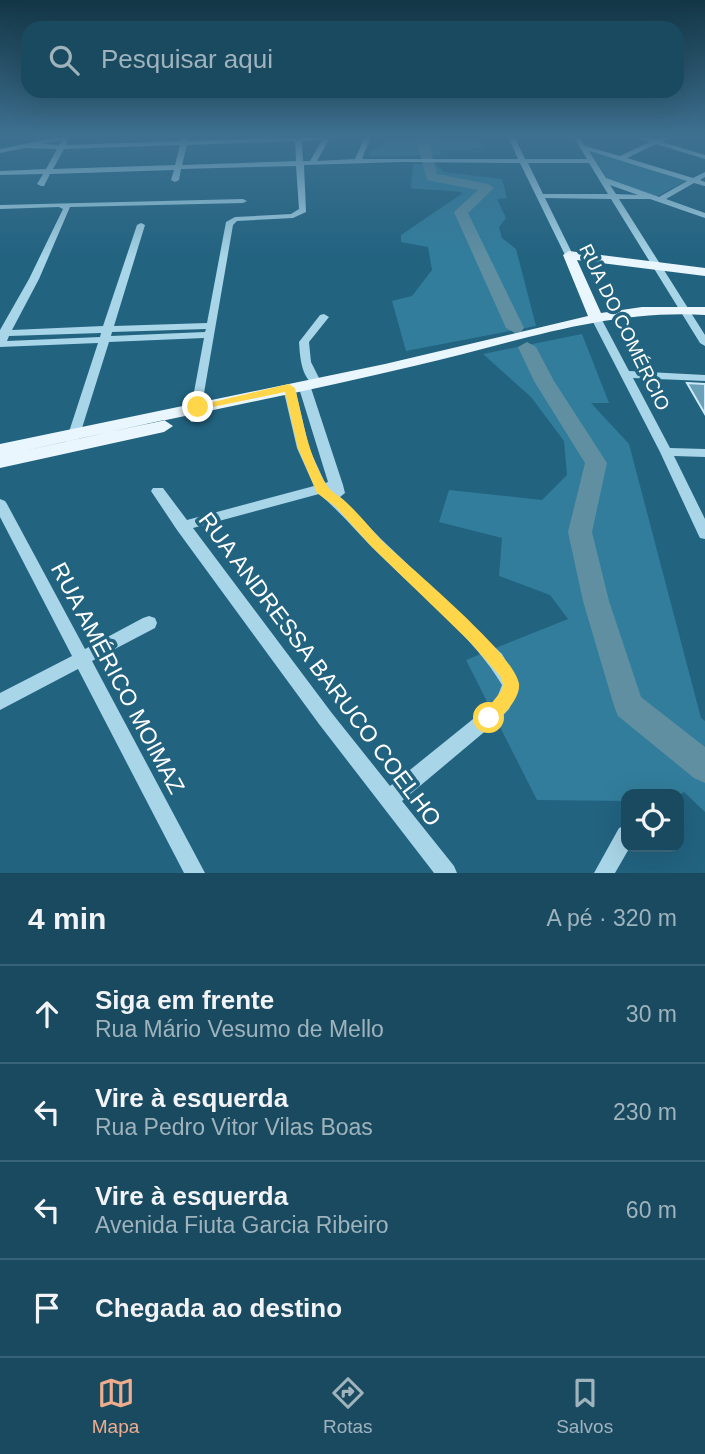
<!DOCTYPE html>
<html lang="pt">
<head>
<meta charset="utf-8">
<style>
	body { margin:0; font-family:Arial,sans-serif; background:#275469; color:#f1f3f6 }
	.controls { position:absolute; right:21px; bottom:21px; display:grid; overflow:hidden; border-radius:14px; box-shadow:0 7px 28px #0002 }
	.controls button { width:63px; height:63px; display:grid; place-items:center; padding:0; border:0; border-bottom:2px solid #386275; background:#1a4a60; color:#f1f3f6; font:35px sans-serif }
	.stop { position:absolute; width:21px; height:21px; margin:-16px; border:5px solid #ffd54a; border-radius:50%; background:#fff }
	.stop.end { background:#ffd54a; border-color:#fff; box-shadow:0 2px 7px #0008 }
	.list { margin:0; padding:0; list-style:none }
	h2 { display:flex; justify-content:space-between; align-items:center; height:91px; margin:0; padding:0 28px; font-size:30px }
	h2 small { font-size:23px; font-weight:400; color:#9fb3bd }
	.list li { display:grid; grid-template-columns:46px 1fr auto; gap:21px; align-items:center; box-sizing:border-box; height:98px; padding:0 28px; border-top:2px solid #386275 }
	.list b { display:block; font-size:26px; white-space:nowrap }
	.list p { margin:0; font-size:23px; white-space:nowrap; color:#9fb3bd }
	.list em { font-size:23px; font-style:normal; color:#9fb3bd }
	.icon { flex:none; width:38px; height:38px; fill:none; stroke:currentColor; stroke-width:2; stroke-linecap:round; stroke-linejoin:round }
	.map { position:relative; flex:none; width:705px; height:873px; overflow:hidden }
	.search { position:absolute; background:#1a4a60; box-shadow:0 7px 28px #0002; left:21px; right:21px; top:21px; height:77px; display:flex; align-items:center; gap:18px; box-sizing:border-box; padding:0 24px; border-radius:21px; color:#9fb3bd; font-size:26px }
	.sheet { height:483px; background:#1a4a60 }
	nav { display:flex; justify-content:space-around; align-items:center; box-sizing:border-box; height:98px; border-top:2px solid #386275; background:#1a4a60; font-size:19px; color:#9fb3bd }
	nav a { display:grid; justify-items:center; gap:4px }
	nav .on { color:#eead8d }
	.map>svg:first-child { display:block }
	.green { fill:#327d9c }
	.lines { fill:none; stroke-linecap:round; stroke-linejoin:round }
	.river { fill:#608fa2; fill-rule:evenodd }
	.building { fill:#6ba1b8; stroke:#cbe9f6; stroke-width:2 }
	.minor { fill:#a8d5e7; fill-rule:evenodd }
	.major { fill:#eaf6fd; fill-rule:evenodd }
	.route { fill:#ffd54a }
	.labels { text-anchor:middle; stroke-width:7; stroke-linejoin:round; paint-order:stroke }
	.street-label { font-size:19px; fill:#fff; stroke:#226380 }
	.near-street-label { font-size:23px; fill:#fff; stroke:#226380 }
</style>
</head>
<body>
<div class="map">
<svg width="705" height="873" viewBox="0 0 705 873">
	<rect width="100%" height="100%" fill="#226380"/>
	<path class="green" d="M386,136H473L484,148L440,149L441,155L369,157V151L385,145L382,138Z
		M590,152L687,180L656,197L608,180Z
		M413,164H435L444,172L502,179L507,198L497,199L506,218L499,227L502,238L516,249L536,326L406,351L392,301L412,296L432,270L428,247L401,242V235L463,193C458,190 422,190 411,188Z
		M582,334L609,403H591L629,444L701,718L705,721V812L684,792L679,795L626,794V801L537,800L466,660L568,619L550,595L499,576L502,538L439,522L449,490L542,500L567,475L564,441L531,397L483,354Z"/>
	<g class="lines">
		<path class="river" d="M428,136H441L430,147L437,174L488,184L494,188L468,213L524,328L521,332L515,333L506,328L454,212L478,190L427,180L418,146Z
			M527,342L536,347L554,381L607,463L592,532L609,601L641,697L705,747V783L694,778L618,716L614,706L583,601L568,532L585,463L534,381L518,347Z"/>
	</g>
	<path class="building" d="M687,383L705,384V414Z"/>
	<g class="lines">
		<path class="minor" d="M62,136H75L66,139L68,141L66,145L181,141L182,136H188L187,141L331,136L317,161L355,159L365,136H371L362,159H518L508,136H514L525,159H587L573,136H579L585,146L620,156L650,142L633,136H644L655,140L663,136H672L662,142L705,155V159L656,144L627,158L693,178L705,172V177L700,180L705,182V186L694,183L666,199L705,213V218L650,199H619L705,335V346L700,343L611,199L545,198L573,255L569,258L565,255L520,163L401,162L304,165L306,212L293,218L237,221L233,225L199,422H191L189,419L204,338L109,342L77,444L71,448L67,447L65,444L98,343L0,347V330L29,279L63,209L59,207L0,209V205L243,199L247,201L243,203L70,207L39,279L12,330L103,326L137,225L141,223L145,225L114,326L207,323L226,222L235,217L291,214L299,209L296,166L181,169L179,180L175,182L171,180L174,170L50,174L44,186H41L37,184L43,174L0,175V171L46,169L57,149L25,148L0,153V149ZM62,140L59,145L41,144ZM322,140L310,161H303L302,141ZM295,141L296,161L182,165L187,145ZM180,145L175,165L53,169L64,149ZM589,151L687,181L659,197L606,178ZM528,163H589L608,194H543ZM610,185L638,195L616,194ZM206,329L205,332L111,336L112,332ZM101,333L100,337L7,341L9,336Z
			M324,314L329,317L309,342L311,362L321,382L315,385C301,378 300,356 299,342L320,315Z
			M597,317L602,320L629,371L705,375V381L633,378L670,448L705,449V457L674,456L705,519V539L700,538L698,534L660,452L592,320Z
			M304,382L310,385L343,485L345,493L340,497L381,539L502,654L519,684L509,709L495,723L402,801L454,866L457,873H434L319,724L177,530L151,491L153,488H163L187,520L314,486L297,448L283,388L289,385L295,388L309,448L325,483L328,482L298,385ZM319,494C341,512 359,535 380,555C419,594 475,638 502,685L497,698L483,711L390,786L331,712L193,528Z
			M0,499L5,501L7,504L85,649L143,618L149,616L155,618L157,623L155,628L92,661L205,873H184L78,669L0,710V693L72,656L0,517Z
			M626,825V847H630L615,873H594L619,828Z"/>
		<path class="major" d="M569,251L705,268V276L577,260L601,313L642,307H705V315C605,309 511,344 414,366C283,397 151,422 19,452L164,420L173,426L164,432L0,468V444L385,364L588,316L563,255Z"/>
	</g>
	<linearGradient id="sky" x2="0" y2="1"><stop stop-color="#133646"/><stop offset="0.53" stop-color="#3e7191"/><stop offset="1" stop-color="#3e7191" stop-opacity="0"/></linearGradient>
	<rect width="705" height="258" fill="url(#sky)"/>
	<path class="route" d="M289,384L295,388C303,420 308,455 326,484C330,492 340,496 346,502C359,514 370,528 382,541C408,566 515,654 519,684C521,698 500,721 489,725L483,723L480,718L502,690L503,684L500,676L470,642L372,547L336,507L317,493L298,448L285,392L198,410L192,407Z"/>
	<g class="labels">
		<g class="street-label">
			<text transform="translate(625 327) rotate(64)" y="7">RUA DO COMÉRCIO</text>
		</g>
		<g class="near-street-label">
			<text transform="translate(320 669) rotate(53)" y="8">RUA ANDRESSA BARUCO COELHO</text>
			<text transform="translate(118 678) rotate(62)" y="8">RUA AMÉRICO MOIMAZ</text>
		</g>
	</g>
</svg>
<div class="controls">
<button><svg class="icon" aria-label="locate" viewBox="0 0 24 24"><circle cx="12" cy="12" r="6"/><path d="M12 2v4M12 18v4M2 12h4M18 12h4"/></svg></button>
</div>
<div class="stop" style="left:489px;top:718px"></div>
<div class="stop end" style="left:198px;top:407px"></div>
<div class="search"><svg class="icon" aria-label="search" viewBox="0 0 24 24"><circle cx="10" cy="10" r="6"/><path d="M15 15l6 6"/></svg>Pesquisar aqui</div>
</div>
<section class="sheet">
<h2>4 min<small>A pé · 320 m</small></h2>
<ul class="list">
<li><svg class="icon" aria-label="ahead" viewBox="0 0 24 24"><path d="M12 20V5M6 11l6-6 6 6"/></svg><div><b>Siga em frente</b><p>Rua Mário Vesumo de Mello</p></div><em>30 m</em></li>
<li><svg class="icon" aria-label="left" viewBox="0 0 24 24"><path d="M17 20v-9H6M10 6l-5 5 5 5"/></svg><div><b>Vire à esquerda</b><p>Rua Pedro Vitor Vilas Boas</p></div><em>230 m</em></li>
<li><svg class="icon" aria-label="left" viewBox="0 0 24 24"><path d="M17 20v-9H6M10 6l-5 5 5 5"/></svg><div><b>Vire à esquerda</b><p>Avenida Fiuta Garcia Ribeiro</p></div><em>60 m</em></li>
<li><svg class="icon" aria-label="arrive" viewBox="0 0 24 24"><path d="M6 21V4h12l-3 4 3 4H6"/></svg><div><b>Chegada ao destino</b></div></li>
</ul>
</section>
<nav>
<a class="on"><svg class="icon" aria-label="map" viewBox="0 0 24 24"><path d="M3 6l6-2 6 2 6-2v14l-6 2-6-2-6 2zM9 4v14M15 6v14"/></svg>Mapa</a>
<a><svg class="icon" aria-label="directions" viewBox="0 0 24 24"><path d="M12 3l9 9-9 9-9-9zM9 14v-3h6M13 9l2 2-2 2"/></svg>Rotas</a>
<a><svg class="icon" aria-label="saved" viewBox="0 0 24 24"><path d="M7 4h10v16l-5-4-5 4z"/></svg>Salvos</a>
</nav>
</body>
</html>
